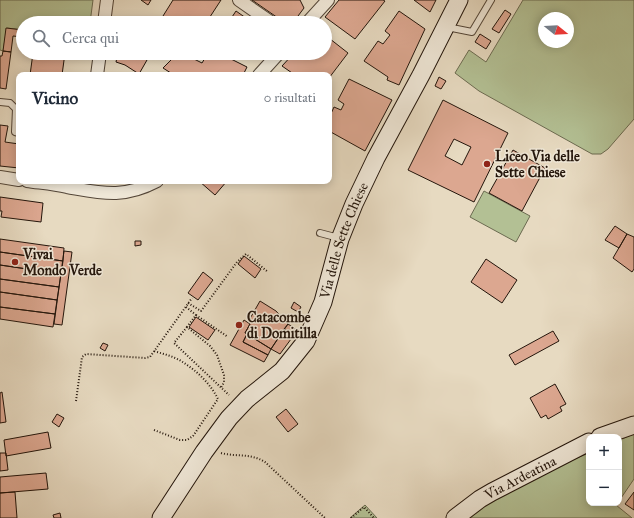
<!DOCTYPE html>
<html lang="it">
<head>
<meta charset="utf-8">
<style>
	body { margin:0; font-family:"IM FELL Great Primer",serif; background:#f6f6f7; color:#1f2937 }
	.controls { position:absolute; right:12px; bottom:12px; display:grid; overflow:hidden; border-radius:8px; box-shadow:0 2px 10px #0003 }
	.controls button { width:36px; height:36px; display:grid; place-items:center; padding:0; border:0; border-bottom:1px solid #e0e1e3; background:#fff; color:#1f2937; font:20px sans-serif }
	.compass { position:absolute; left:538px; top:12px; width:36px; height:36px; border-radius:50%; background:#fff; box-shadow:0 2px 10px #0003; rotate:108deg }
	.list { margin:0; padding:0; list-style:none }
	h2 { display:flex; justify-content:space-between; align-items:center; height:52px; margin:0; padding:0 16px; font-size:17px }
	h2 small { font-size:13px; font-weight:400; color:#747a83 }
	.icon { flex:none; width:22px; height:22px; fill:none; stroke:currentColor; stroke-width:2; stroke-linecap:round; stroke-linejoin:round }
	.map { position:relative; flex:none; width:634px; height:518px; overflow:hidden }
	.search { position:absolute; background:#fff; box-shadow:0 2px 10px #0003; left:16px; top:16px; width:316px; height:44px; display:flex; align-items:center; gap:10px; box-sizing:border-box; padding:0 14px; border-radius:22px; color:#747a83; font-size:15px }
	.panel { position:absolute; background:#fff; box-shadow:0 2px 10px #0003; left:16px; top:72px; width:316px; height:112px; border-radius:8px }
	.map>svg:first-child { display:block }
	.green { fill:#b3c094; stroke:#6b6a50; fill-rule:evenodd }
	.building { fill:#dca790; stroke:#23150b; fill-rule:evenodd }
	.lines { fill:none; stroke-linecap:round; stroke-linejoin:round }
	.lane-casing { stroke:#544638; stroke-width:8 }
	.street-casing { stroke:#544638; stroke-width:14 }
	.secondary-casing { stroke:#23150b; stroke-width:19 }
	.path { stroke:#23150b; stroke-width:2; stroke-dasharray:1 2; stroke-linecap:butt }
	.lane { stroke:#efe7d7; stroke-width:6 }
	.street { stroke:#efe7d7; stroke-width:12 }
	.secondary { stroke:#efe7d7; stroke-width:17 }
	.poi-dot { fill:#8f2418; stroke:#efe7d7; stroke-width:1.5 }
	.labels { text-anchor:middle; stroke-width:3; stroke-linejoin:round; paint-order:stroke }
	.poi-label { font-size:14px; font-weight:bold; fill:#23150b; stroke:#efe7d7; text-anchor:start }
	.street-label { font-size:14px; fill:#23150b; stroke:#efe7d7 }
</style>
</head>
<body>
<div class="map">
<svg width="634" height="518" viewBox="0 0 634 518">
	<rect width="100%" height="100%" fill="#e7dac1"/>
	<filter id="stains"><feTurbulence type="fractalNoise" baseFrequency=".005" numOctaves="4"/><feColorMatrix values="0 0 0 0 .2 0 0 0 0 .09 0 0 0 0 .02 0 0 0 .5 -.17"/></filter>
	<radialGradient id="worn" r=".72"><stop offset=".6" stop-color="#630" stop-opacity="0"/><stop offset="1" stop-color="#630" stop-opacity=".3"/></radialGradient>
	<path class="green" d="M0,0H93L90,23H23V30L7,28L3,51L0,50Z
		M523,0H634V119L608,149L601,154H592L479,91L455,73L469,50L486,62ZM544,18H568V42H544Z
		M484,191L530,216L516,242L470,217Z
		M634,434V479L619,501V440Z
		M589,453V503H618L616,505L632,518H467L476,511L538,474Z
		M365,505L377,518H350Z"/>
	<path class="building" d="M141,0H151L148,5Z
		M173,0H221L206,23H173L163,16Z
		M252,0H300L304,8L295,20L278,18Z
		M339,0H383L385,1L355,39L325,17Z
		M414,0H436L430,12Z
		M505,10L511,14L499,33L492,29Z
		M236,11L253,23H228Z
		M399,11L425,29L399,85L387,80L388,77L364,61L378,41L383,44L390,35L385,31Z
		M6,28L23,30V37L13,36L11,52L3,51Z
		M480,34L491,41L486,49L475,42Z
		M325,35L348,53L329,78V75H295L282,66L294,53H325Z
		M3,51L11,52L6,89L0,88V56H2Z
		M33,53H65L62,75H30Z
		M118,53H134L147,60L139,74L125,65L116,62Z
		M182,53L202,63L208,53H219L247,67L243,75H174L163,68L175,56Z
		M439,77L446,81L441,89L435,86Z
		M349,79L392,100L365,151L329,131V118L334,107L341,110L344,104L338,100Z
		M443,100L508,133L474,202L408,170ZM454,139L471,147L462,165L445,156Z
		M0,125L8,126L5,142L19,144V168L0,166Z
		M513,150L545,168L522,211L489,193Z
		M199,181H227L215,195Z
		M0,197L43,203L41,222L1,217L2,211H0Z
		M615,226L627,234L619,248L605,240Z
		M627,234L634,237V269L632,272L613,258Z
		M0,239L64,248L63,261L0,252Z
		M135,241H141V245L135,246Z
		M64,251L72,252L62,325L54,324Z
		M0,252L63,261L61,274L0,265Z
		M244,256L261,269L255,278L238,264Z
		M486,259L517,280L502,303L471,282Z
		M0,265L61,274L59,287L0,279Z
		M203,272L213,280L198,300L188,293Z
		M0,279L59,287L57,300L0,292Z
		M0,292L57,300L55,314L0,307Z
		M260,301L276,311L288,324L271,349L245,333L250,324L248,322Z
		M294,302L301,307L298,312L291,308Z
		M0,307L55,314L53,327L0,319Z
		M196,317L215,330L208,340L189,327Z
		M244,320L250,324L245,333L247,334L243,342L268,355L264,362L230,345Z
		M288,324L297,330L294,335L284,329Z
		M284,329L294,335L280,354L271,349Z
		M553,331L559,341L515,365L509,355Z
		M247,334L271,349L268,355L243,342Z
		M103,343L108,345L105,351L100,348Z
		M555,384L566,404L560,407L562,411L548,419L546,415L541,418L530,398Z
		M2,392L6,422L0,423V393Z
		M286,409L298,424L288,432L276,417Z
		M57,414L64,418L59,427L52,422Z
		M48,432L51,448L6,456L4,440Z
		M0,453H6L8,470L0,471Z
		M46,473L48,489L0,493V477Z
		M15,492L17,518H0V493Z
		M634,492V510L625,504Z
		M60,513L61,518H54L53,515Z"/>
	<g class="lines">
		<g class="lane-casing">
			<path id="lane" d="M447,27L472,32L491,0
				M0,102L10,103L16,109L15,132L19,133
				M320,233L339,238"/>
		</g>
		<g class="street-casing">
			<path id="street" d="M239,0L272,23
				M104,23L107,0
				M307,23L328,0
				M97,75L100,53
				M259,75L279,53
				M0,177L19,180
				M27,181C41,183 54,184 67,187C102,193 123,199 157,181"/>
		</g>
		<g class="secondary-casing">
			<g id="secondary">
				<path d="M600,437L634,425"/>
				<path id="s1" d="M161,518L204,452L229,418L247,399L282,371L306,341L323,302L340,239L354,204L376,158L421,75L459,0"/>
				<path id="s2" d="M455,518L480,499L492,492L589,442"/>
			</g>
		</g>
		<path class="path" d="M188,303L201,311L237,262L246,254L268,272
			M186,307L196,315L187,327L210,346L217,355L224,375V382L221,388
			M196,315L228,337
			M187,327L174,343L229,395
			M76,401L82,357L86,354L145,358L150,357L192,298
			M154,430L180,440H187L193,436L218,399C210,383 196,370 181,361C173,356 163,354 154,351
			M221,453C236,457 251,453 265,462L325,518
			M351,518L364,507L374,518"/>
		<use href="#lane" class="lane"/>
		<use href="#street" class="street"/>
		<use href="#secondary" class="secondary"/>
	</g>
	<g class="poi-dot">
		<circle cx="487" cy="164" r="4"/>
		<circle cx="15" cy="262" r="4"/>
		<circle cx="239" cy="325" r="4"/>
	</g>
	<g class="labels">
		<g class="poi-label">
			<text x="495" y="161">Liceo Via delle<tspan x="495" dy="16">Sette Chiese</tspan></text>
			<text x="23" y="259">Vivai<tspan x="23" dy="16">Mondo Verde</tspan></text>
			<text x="247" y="322">Catacombe<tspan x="247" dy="16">di Domitilla</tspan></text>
		</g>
		<g class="street-label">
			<text dy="5" stroke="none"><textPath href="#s1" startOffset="338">Via delle Sette Chiese</textPath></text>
			<text dy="5" stroke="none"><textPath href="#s2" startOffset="77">Via Ardeatina</textPath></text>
		</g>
	</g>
	<rect width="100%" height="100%" filter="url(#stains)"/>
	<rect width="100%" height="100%" fill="url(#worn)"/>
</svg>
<div class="controls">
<button>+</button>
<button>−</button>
</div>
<svg class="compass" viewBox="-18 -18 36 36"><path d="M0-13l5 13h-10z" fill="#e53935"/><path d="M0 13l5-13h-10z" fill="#747a83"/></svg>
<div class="search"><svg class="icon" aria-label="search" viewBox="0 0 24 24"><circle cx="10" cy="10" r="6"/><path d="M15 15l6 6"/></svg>Cerca qui</div>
<section class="panel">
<h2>Vicino<small>0 risultati</small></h2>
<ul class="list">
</ul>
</section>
</div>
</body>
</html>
